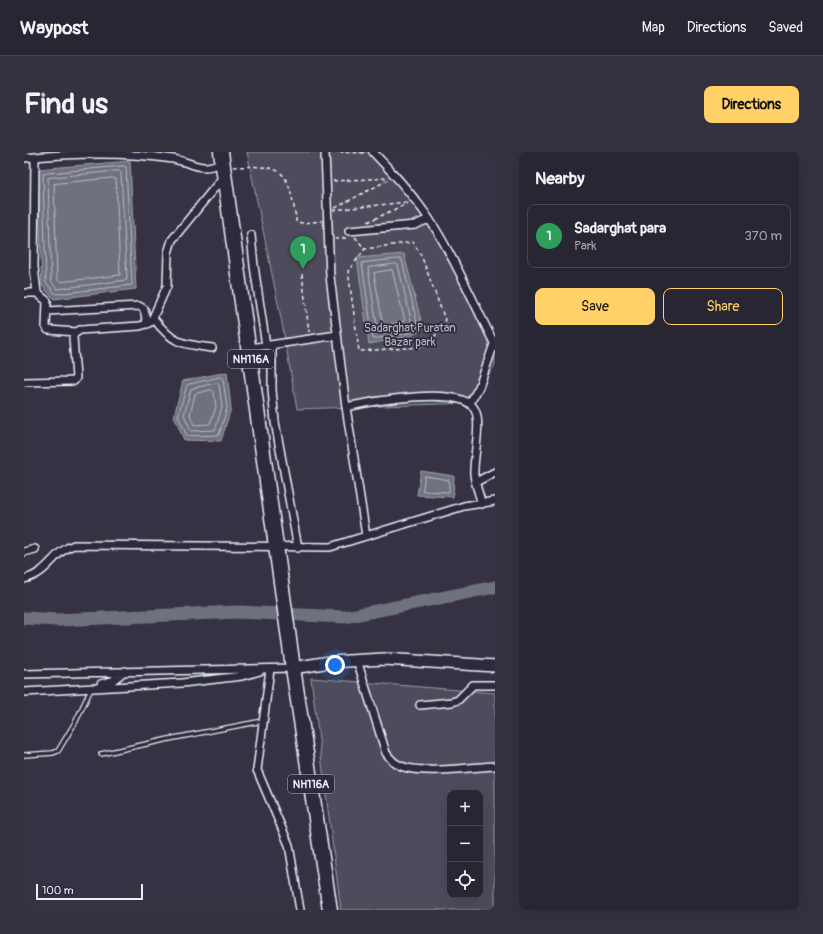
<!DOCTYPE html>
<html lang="en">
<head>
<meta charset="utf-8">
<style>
	body { margin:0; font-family:Pangolin,sans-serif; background:#34323f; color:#f1f3f6 }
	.controls { position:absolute; right:12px; bottom:12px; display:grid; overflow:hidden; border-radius:8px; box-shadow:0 4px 16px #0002 }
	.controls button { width:36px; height:36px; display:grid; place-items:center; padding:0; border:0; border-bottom:1px solid #44434e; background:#282633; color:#f1f3f6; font:20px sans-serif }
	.scale { position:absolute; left:12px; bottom:10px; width:107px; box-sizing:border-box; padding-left:4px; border:2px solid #e8f1f8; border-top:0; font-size:11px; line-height:14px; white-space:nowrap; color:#e8f1f8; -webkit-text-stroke:3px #2f2a3d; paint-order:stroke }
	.you { position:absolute; left:311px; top:513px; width:14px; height:14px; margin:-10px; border:3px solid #fff; border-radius:50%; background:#1a73e8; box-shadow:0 0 0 6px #1a73e833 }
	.badge { display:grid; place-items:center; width:26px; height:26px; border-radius:50%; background:#ffd166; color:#fff; font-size:13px; font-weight:700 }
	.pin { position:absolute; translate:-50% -33px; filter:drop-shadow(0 1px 2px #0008) }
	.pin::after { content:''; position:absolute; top:21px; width:14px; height:12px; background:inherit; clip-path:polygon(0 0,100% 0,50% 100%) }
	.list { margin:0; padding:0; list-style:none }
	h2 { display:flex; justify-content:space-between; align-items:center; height:52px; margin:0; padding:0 16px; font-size:17px }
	h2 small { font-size:13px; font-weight:400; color:#a5a5ac }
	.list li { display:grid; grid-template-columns:26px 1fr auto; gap:12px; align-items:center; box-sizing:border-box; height:64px; margin:0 8px 8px; padding:0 8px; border:1px solid #44434e; border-radius:8px }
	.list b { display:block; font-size:15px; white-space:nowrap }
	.list p { margin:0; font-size:13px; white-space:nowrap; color:#a5a5ac }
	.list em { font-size:13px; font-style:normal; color:#a5a5ac }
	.actions { display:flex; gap:8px; padding:12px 16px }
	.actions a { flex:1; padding:9px 0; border:1px solid #ffd166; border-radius:8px; text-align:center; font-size:14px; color:#ffd166 }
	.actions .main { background:#ffd166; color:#111 }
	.icon { flex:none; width:22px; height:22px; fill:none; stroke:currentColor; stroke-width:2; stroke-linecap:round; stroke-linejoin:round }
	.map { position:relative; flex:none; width:471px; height:758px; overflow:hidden; border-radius:8px }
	header { display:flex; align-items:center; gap:24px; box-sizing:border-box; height:56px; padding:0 20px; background:#282633; border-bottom:1px solid #44434e }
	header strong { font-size:19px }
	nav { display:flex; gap:22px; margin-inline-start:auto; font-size:14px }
	.intro { display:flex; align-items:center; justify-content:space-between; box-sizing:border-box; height:96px; padding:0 24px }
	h1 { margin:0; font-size:28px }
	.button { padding:10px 18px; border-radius:8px; background:#ffd166; color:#111; font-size:14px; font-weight:700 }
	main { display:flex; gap:24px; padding:0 24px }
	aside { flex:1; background:#282633; border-radius:8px; box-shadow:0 4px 16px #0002 }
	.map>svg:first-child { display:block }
	.green { fill:#4d4b5c; stroke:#9a9eaa; fill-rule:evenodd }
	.water { fill:#70717f; stroke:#a0a4af }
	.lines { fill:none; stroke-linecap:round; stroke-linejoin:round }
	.shore { stroke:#b8bec8; stroke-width:1 }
	.river { stroke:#70717f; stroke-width:13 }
	.lane-casing { stroke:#e8f1f8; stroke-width:6 }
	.street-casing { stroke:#e8f1f8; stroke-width:10 }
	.secondary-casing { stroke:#e8f1f8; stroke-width:14 }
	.highway-casing { stroke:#e8f1f8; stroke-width:17 }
	.path { stroke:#e8f1f8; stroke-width:1.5; stroke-dasharray:4 3; stroke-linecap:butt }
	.lane { stroke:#2f2a3d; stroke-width:3.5 }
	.street { stroke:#2f2a3d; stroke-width:7 }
	.secondary { stroke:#2f2a3d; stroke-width:11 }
	.highway { stroke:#2f2a3d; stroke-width:14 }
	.labels { text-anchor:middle; stroke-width:3.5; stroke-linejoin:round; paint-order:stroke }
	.shield { fill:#2f2a3d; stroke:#b0b5c0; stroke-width:1 }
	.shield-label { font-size:11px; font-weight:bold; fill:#e8f1f8 }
	.park-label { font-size:12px; fill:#b2b7c1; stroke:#2f2a3d }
</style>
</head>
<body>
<header>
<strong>Waypost</strong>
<nav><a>Map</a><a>Directions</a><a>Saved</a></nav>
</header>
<div class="intro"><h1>Find us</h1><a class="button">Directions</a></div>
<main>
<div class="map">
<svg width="471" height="758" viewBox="0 0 471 758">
	<rect width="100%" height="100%" fill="#363244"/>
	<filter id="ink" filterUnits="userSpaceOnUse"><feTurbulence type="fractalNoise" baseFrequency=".025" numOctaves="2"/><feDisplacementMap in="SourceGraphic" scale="8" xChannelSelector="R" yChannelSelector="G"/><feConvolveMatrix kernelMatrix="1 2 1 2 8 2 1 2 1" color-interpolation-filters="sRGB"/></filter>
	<g filter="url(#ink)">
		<path class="green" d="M223,0H344L405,67L471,194V213L446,251L273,257L258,171Z
			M287,526L471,541V758H317ZM426,641H456V743H426Z"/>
		<path class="water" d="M106,9L112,137L30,147L18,134L14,17Z
			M380,102L399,177L387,184L345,192L333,106Z
			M203,220L207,256L197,289L160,288L150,264L159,229Z
			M397,319L430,324L429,345L393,343Z"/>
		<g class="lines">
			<path class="shore" d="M100,14L102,15L108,133L32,142L22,131L19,22Z
				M95,19L97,21L103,128L33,137L27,129L24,26Z
				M89,26L92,27L96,123L36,130L33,127L30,32Z
				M376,107L378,108L394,175L386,181L349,187L338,111Z
				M372,112L374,113L388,172L384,176L354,181L344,116Z
				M368,118L381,169L359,174L350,121Z
				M197,225L199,227L203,256L195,283L163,284L154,264L163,233Z
				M193,231L195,233L198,255L191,278L167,279L160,263L167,237Z
				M188,238L190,240L192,255L186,272L170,273L166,263L171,242Z
				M401,324L425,328V340L399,339Z"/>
			<path class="river" d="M0,466L33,468L214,460L321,465L471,435"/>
			<g class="lane-casing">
				<path id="lane" d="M77,602L145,587L238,569
					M0,603L29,601L34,599L52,569L67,537"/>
			</g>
			<g class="street-casing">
				<path id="street" d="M301,0L306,124L322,255L342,384
					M349,0C371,23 394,48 411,76C434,113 451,154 471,193
					M11,5L10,115L13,141
					M0,6C50,1 100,0 149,7C172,11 175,21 199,10
					M325,79L391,73L405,67
					M227,83L230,114L242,194
					M0,141H13L23,149L22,175L24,178L53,180
					M23,159L115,154L120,157L123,172
					M130,167C149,192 158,192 188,196
					M248,194V238L251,270L274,396
					M226,196L313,183
					M0,230L50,229L52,226L49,185L50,182L56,178L116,174L127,170L143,134L144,101L148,88L200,24
					M446,251L455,235L470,192
					M322,255C345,250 440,232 451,258C458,271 449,306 450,322C451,332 455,342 458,352
					M452,330L471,320
					M0,400L11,397
					M0,427C26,421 28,400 50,393L306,395L440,354L471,349
					M333,508L362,601C365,605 369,610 373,612C393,624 447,615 471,614
					M246,517L233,618L265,693L276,758
					M0,522L269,516
					M77,532L88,529L101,519
					M0,540L158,531L218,524L236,519
					M396,553L428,550L434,548L449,533H471"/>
			</g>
			<g class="secondary-casing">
				<path id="secondary" d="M269,516L306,510L360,507L471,514"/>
			</g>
			<g class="highway-casing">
				<path id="highway" d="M197,0L269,516L306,758"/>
			</g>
			<path class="path" d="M308,0L342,1
				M209,15C261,13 263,16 272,66
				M309,29L363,26
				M311,56L366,27
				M309,58L383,50
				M272,66V70L279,71L298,69
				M344,70L384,51
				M331,85L341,97L324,119L335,199L398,195L423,173L397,103L389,90L341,97
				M311,87L323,86L324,85
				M278,122L285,180"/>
			<use href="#lane" class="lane"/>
			<use href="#street" class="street"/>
			<use href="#secondary" class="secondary"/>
			<use href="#highway" class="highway"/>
		</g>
	</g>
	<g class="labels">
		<g class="shield">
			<rect x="204" y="198" width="46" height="18" rx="3"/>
			<rect x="264" y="623" width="46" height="18" rx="3"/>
		</g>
		<g class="shield-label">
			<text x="227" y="211">NH116A</text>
			<text x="287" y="636">NH116A</text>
		</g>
		<g class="park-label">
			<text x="386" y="180">Sadarghat Puratan<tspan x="386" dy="14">Bazar park</tspan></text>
		</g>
	</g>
</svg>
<div class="controls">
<button>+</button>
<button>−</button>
<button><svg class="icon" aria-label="locate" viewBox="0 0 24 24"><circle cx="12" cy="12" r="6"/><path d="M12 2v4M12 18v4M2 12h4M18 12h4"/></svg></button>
</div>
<div class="scale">100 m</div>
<div class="you"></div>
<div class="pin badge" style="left:279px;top:117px;background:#2e9e5b">1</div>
</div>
<aside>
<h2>Nearby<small></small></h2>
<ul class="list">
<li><span class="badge" style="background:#2e9e5b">1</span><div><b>Sadarghat para</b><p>Park</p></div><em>370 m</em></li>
</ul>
<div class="actions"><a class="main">Save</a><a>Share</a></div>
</aside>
</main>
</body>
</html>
